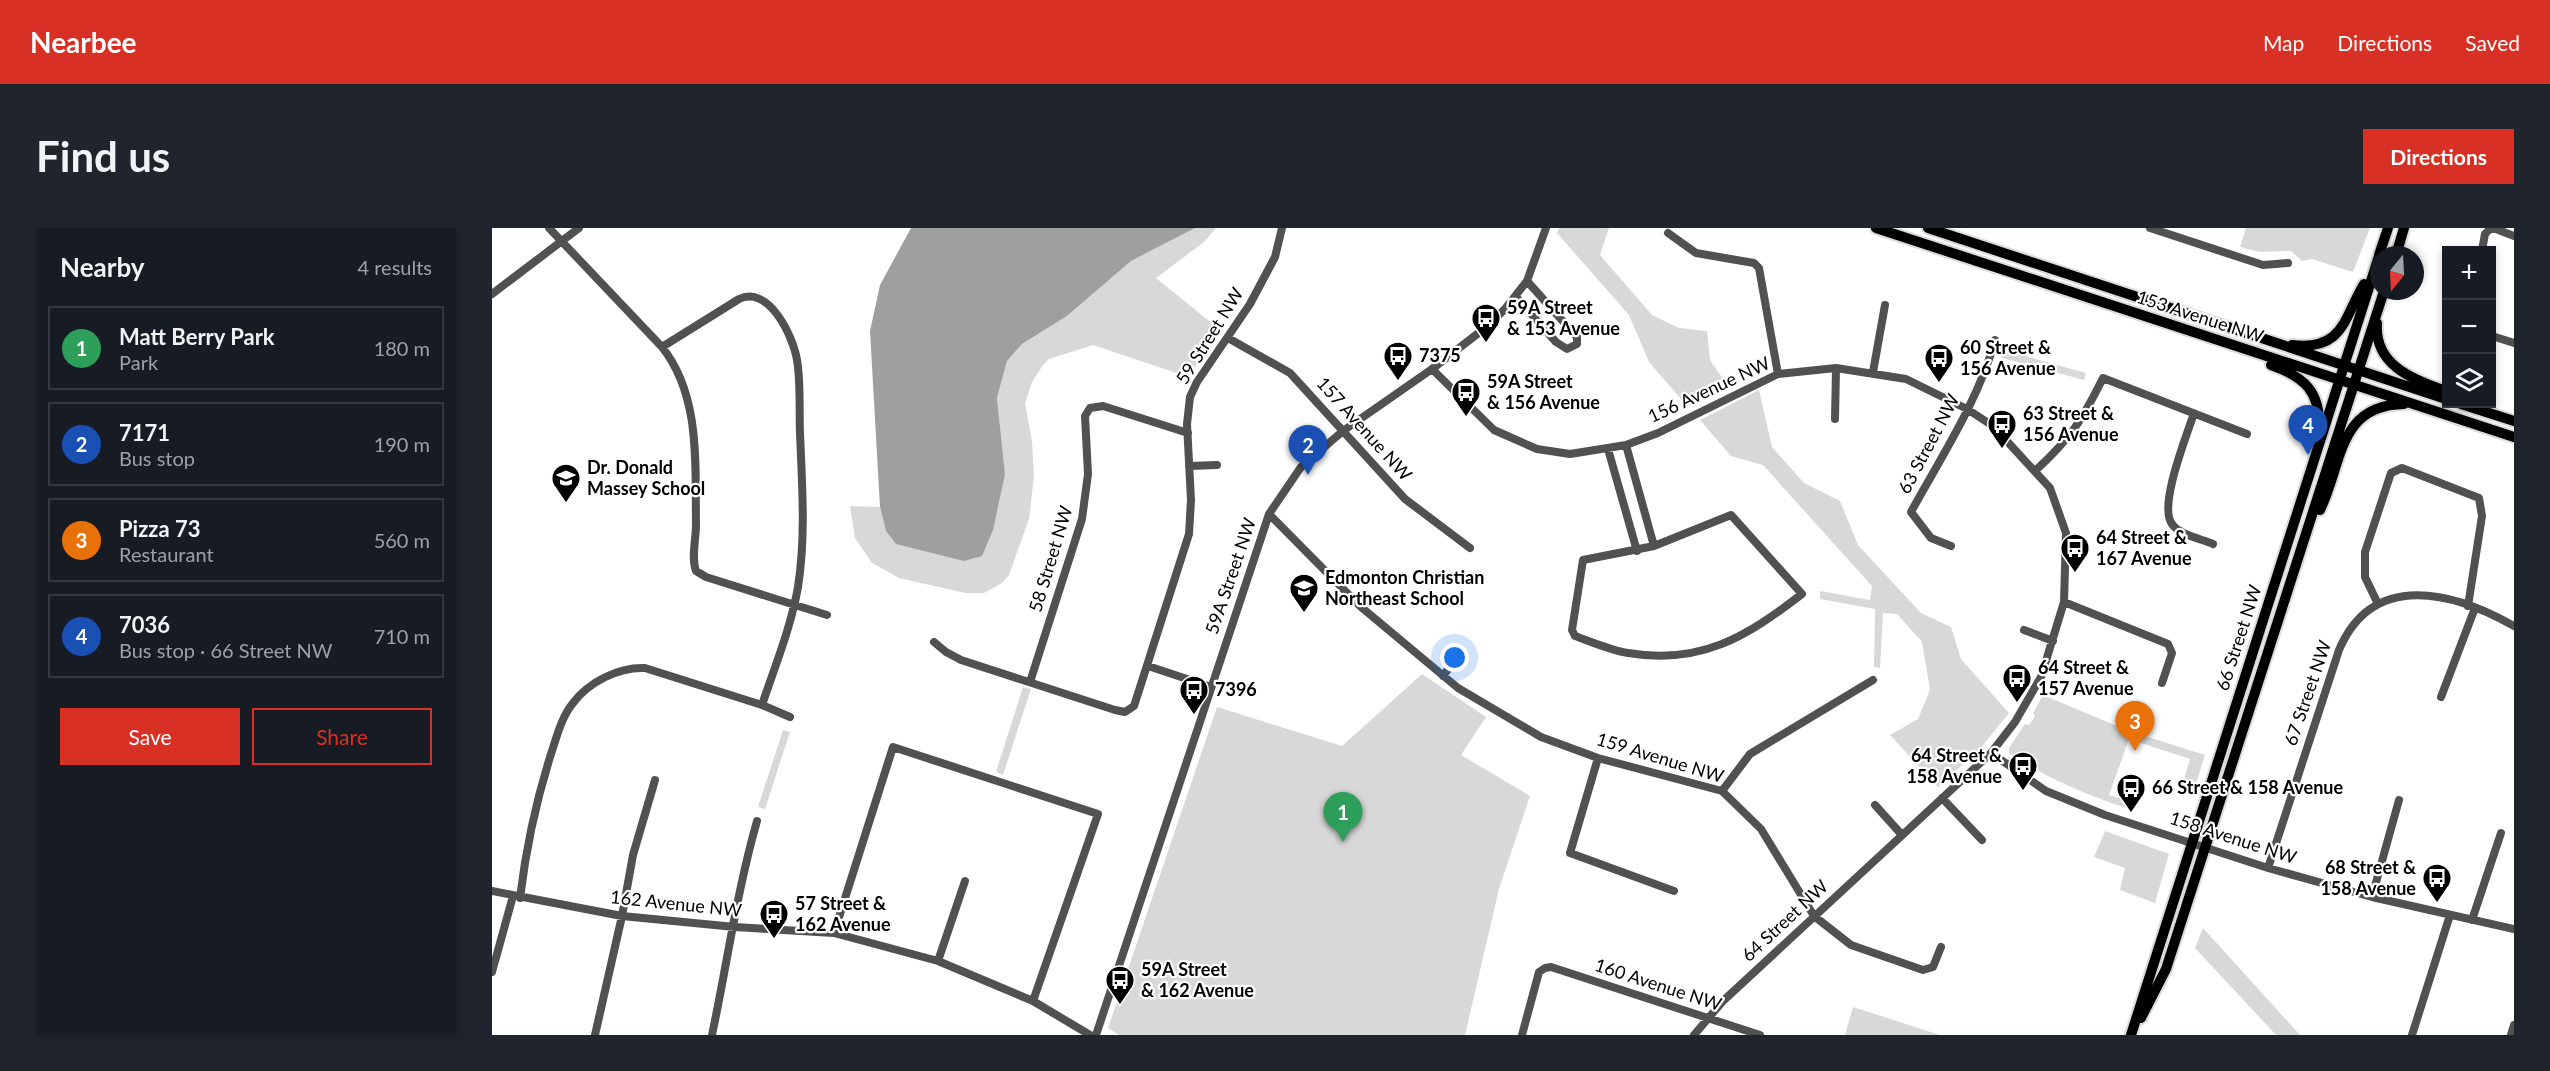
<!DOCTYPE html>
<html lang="en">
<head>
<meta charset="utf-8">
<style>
	body { margin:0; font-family:Lato,sans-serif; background:#20242c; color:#f1f3f6 }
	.controls { position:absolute; right:18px; top:18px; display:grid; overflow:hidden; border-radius:0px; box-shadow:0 3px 9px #0003 }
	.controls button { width:54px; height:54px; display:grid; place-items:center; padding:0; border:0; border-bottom:2px solid #363941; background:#171b24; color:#f1f3f6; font:30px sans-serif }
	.compass { position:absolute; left:1878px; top:18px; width:54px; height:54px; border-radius:50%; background:#171b24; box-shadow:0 3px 9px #0003; rotate:198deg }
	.you { position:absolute; left:963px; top:430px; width:21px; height:21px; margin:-15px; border:4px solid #fff; border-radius:50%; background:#1a73e8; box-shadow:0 0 0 9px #1a73e833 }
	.badge { display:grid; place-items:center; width:39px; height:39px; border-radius:50%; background:#d93025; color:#fff; font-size:20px; font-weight:700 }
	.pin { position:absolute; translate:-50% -50px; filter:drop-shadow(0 2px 3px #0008) }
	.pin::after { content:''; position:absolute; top:32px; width:21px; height:18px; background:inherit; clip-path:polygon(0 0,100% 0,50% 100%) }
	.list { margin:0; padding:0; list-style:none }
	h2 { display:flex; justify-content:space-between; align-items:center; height:78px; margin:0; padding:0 24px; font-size:26px }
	h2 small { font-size:20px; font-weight:400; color:#9ea1a6 }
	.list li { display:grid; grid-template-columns:39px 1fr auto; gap:18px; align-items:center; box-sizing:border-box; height:84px; margin:0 12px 12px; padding:0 12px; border:2px solid #363941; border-radius:0px }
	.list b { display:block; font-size:22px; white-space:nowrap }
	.list p { margin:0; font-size:20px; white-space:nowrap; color:#9ea1a6 }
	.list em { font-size:20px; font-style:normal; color:#9ea1a6 }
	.actions { display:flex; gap:12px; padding:18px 24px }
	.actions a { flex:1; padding:14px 0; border:2px solid #d93025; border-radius:0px; text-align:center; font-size:21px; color:#d93025 }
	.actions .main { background:#d93025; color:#fff }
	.icon { flex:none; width:33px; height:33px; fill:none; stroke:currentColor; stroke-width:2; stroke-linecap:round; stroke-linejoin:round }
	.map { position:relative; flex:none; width:2022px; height:807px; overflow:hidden; border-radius:0px }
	header { display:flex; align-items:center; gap:36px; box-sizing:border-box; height:84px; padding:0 30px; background:#d93025; color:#fff }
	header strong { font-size:28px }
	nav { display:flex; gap:33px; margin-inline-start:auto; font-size:21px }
	.intro { display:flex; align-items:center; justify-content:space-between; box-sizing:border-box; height:144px; padding:0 36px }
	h1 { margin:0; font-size:42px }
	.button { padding:15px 27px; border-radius:0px; background:#d93025; color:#fff; font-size:21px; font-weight:700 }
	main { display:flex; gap:36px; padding:0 36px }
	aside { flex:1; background:#171b24; border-radius:0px; box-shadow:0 3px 9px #0003 }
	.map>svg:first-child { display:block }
	.green { fill:#d8d8d8 }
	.water { fill:#9f9f9f }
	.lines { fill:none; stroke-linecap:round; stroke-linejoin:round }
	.major-casing { stroke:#dbdbdb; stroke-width:14 }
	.minor { stroke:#515151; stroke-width:8 }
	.major { stroke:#000; stroke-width:10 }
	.labels { text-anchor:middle; stroke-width:4.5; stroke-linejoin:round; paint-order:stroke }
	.poi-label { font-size:18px; font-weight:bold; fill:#000; stroke:#fff; text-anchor:start }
	.street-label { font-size:18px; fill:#000; stroke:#fff }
</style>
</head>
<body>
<header>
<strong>Nearbee</strong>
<nav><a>Map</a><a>Directions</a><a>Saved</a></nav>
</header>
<div class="intro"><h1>Find us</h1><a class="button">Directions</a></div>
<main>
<aside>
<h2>Nearby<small>4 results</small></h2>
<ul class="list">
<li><span class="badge" style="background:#2e9e5b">1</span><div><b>Matt Berry Park</b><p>Park</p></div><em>180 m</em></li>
<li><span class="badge" style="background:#1a4fb4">2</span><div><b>7171</b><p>Bus stop</p></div><em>190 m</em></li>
<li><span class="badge" style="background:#e8710a">3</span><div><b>Pizza 73</b><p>Restaurant</p></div><em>560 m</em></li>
<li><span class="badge" style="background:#1a4fb4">4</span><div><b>7036</b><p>Bus stop · 66 Street NW</p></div><em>710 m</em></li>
</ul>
<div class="actions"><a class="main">Save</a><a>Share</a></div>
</aside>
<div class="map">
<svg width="2022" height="807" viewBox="0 0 2022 807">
	<rect width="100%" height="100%" fill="#fff"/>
	<path class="green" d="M703,0H724L712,14L664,50L727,101L696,149L601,117L557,131L551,137L540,154L533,176L540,213L542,249L537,291L517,347L510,355L492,365H473L407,350L380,335L363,310L358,278L388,279L394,303L513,246L505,170L515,133L530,116L575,88L639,33Z
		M1067,0H1117L1108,27L1160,87L1187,100L1215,103L1218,132L1236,158L1195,178L1157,134L1137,87L1065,5Z
		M1754,0H1878L1861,44L1820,31L1810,33L1799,23L1768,24L1748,19Z
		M1515,123L1594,145L1592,152L1510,130Z
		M1267,162L1280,219L1312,255L1348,273L1366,317L1429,385L1459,399L1469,431L1517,485L1488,521L1446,559L1398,507L1426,491L1438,462L1430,414L1405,386L1391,385L1388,440L1382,439L1383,381L1328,371V363L1378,372L1380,358L1271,237L1239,228L1208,192Z
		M930,446L994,489L969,527L1038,568L1007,661L973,807H627L616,800L725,479L850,518Z
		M531,459L539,461L511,547L504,544Z
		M1551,467L1637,503L1713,527L1702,562L1690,558L1698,531L1637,511L1617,567L1636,573L1634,580C1592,566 1554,550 1517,525V520L1533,496L1537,497L1543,488L1541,485Z
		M291,502L298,504L273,581L266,579Z
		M1613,603L1677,626L1663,675L1628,662L1633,640L1602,629Z
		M1711,700L1808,807H1784L1703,720Z
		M1361,779L1448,807H1353Z"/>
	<path class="water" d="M419,0H703L639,33L575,88L530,116L515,133L505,170L513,246L501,302L490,328L472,333L404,316L394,303L388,279L378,103L388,57Z"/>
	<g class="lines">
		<g class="major-casing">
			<path id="major" d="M1384,0L2022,209
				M1436,0L1954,171
				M1887,27L1896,0
				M1904,27L1912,0
				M1885,95C1882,136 1919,151 1951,162
				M1800,117C1852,123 1852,89 1872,56
				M1779,137C1813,149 1829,164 1827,202
				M1969,176L2022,193
				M1828,282C1851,234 1846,177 1912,176
				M1649,790L1674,741L1892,63
				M1639,807L1887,28"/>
		</g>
		<path class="minor" d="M57,0L170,119C209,168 203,237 204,297C204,311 199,329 204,343L214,349L335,387
			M1658,0L1771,37L1796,35
			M1176,5L1204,25L1262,35L1267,40L1286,146
			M1990,22L1993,6L1998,1H2004L2022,8
			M0,66L87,0
			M1024,69L1064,114L1075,121L1085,116V109L1035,53
			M2000,108L2022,115
			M736,110L798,145L913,271L978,320
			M940,141L1002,202L1045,221L1078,226L1134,217L1166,205L1286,146L1344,140L1414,151L1475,181L1501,198L1558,260L1574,305L1572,374L1549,449L1523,494L1499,525L1231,773L1202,807
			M1381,144L1393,77
			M1702,185C1695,207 1666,278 1680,296C1687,307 1710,311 1721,316
			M1343,191L1344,140
			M1134,217L1162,318
			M1116,221L1145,323
			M697,238L725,237
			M1544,242C1579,210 1590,192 1611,150L1755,206
			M777,286L869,379L966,460L1049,509L1106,530L1230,563L1269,601L1322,688L1359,717L1431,742L1441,739L1449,719
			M1239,287L1310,366C1254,409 1209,437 1136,425C1118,422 1100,414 1083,408L1080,402L1091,332L1162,318Z
			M1459,318L1439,310L1419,284C1449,229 1486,174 1503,112
			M1572,374L1676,416L1680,425L1670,455
			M1886,376L1873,349V324L1899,245L1910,240L1987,270L1990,288L1976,378
			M1532,402L1561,413
			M442,414L454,424L469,432L623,482L633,484L642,478L697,306L699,272L695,196L698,169L705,154L758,76L783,29L790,0
			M656,438L719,459
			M951,448L963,432
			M538,454L590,291L596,246L593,188L598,180L611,178L696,205
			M1949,469L1983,380
			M270,477L298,489
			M1499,525L1554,563L1613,587L1776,640L1880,669L2022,701
			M1106,530L1078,625L1182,663
			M1230,563L1258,526L1381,452
			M1450,570L1490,612
			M1383,577L1410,607
			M1776,640L1847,422C1881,342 1962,364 2022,398
			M0,663L130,688L243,699L342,705L446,733L541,773L598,807
			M1880,669L1907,572
			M28,670C34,620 44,573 59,526C65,508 69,490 81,475C97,454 126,439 153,440L270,477C283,438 299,399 306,359C314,308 310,256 308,205C307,181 309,155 305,132C301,108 277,57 247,71L170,119
			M1980,692L2009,605
			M342,705L401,519L606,586L541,773
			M446,733L473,653
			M0,744L21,668
			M103,807L130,688L141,627L163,552
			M220,807C235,736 245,663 265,593
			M604,807L777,286L809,239L851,203L940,141L993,100L1013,81L1035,53L1054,0
			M1030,807L1047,744L1053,740L1059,739L1268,807
			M1920,807L1958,687
			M2019,807L2022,797"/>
		<use href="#major" class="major"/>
	</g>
	<defs>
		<g id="bus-pin" transform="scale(1.5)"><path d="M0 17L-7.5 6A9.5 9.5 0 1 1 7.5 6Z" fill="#000" stroke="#fff"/><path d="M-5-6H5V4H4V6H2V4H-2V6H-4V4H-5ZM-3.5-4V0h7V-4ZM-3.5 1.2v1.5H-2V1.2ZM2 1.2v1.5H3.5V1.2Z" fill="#fff"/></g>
		<g id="school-pin" transform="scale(1.5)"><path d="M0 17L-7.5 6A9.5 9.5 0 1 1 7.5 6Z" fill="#000" stroke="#fff"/><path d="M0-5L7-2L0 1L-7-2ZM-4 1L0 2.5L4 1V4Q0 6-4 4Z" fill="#fff"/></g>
	</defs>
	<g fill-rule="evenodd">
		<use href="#bus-pin" x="994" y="90"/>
		<use href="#bus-pin" x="906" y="128"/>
		<use href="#bus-pin" x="1447" y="130"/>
		<use href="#bus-pin" x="974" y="164"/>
		<use href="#bus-pin" x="1510" y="196"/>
		<use href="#school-pin" x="74" y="250"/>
		<use href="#bus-pin" x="1583" y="320"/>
		<use href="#school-pin" x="812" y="360"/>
		<use href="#bus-pin" x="1525" y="450"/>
		<use href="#bus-pin" x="702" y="462"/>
		<use href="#bus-pin" x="1531" y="538"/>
		<use href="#bus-pin" x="1639" y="560"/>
		<use href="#bus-pin" x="1945" y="650"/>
		<use href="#bus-pin" x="282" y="686"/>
		<use href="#bus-pin" x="628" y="752"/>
	</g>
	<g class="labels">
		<g class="poi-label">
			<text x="1015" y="86">59A Street<tspan x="1015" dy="21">&amp; 153 Avenue</tspan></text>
			<text x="1468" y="126">60 Street &amp;<tspan x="1468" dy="21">156 Avenue</tspan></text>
			<text x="927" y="134">7375</text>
			<text x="995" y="160">59A Street<tspan x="995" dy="21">&amp; 156 Avenue</tspan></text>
			<text x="1531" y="192">63 Street &amp;<tspan x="1531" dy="21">156 Avenue</tspan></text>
			<text x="95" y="246">Dr. Donald<tspan x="95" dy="21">Massey School</tspan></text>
			<text x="1604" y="316">64 Street &amp;<tspan x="1604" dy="21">167 Avenue</tspan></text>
			<text x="833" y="356">Edmonton Christian<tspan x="833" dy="21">Northeast School</tspan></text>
			<text x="1546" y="446">64 Street &amp;<tspan x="1546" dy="21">157 Avenue</tspan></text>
			<text x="723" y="468">7396</text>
			<text x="1510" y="534" text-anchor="end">64 Street &amp;<tspan x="1510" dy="21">158 Avenue</tspan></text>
			<text x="1660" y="566">66 Street &amp; 158 Avenue</text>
			<text x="1924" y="646" text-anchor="end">68 Street &amp;<tspan x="1924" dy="21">158 Avenue</tspan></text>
			<text x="303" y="682">57 Street &amp;<tspan x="303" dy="21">162 Avenue</tspan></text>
			<text x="649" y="748">59A Street<tspan x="649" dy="21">&amp; 162 Avenue</tspan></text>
		</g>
		<g class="street-label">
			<text transform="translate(1708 89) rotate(18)" y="6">153 Avenue NW</text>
			<text transform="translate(718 108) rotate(-58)" y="6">59 Street NW</text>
			<text transform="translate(1217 162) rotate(-25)" y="6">156 Avenue NW</text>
			<text transform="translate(872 201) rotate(48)" y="6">157 Avenue NW</text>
			<text transform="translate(1437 216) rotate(-62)" y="6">63 Street NW</text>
			<text transform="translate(559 331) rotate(-73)" y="6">58 Street NW</text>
			<text transform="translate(739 348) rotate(-71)" y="6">59A Street NW</text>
			<text transform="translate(1747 410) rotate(-72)" y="6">66 Street NW</text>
			<text transform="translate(1816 465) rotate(-71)" y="6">67 Street NW</text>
			<text transform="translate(1168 530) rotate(17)" y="6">159 Avenue NW</text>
			<text transform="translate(1741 610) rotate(18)" y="6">158 Avenue NW</text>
			<text transform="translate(184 676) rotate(6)" y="6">162 Avenue NW</text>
			<text transform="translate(1293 693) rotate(-43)" y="6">64 Street NW</text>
			<text transform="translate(1166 757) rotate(18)" y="6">160 Avenue NW</text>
		</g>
	</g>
</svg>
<div class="controls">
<button>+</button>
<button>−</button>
<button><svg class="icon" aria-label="layers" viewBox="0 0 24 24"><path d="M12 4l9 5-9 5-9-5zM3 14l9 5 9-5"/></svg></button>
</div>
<svg class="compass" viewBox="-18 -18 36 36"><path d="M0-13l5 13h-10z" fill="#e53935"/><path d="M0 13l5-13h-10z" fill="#9ea1a6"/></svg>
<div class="you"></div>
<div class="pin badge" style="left:851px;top:614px;background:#2e9e5b">1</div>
<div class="pin badge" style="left:816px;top:247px;background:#1a4fb4">2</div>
<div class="pin badge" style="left:1643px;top:523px;background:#e8710a">3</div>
<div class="pin badge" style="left:1816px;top:227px;background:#1a4fb4">4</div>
</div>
</main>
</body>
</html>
